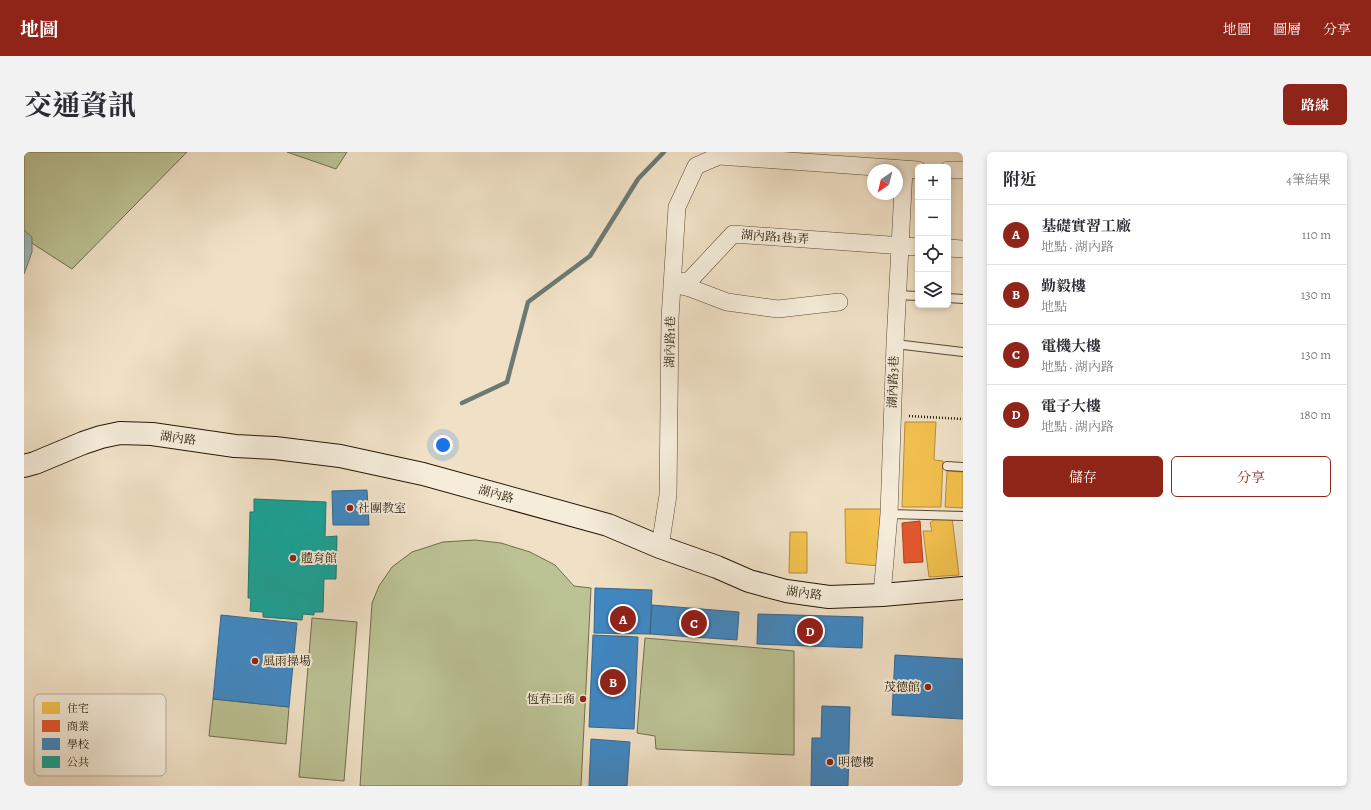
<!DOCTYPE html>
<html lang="zh-TW">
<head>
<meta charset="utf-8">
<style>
	body { margin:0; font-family:Alegreya,"Noto Serif TC",serif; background:#f2f2f3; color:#2b2b33 }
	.controls { position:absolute; right:12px; top:12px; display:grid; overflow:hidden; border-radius:6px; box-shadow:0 2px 6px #0003 }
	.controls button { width:36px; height:36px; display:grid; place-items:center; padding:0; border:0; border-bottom:1px solid #e1e1e2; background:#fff; color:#2b2b33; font:20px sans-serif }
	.compass { position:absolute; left:843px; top:12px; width:36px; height:36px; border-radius:50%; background:#fff; box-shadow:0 2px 6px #0003; rotate:215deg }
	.you { position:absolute; left:419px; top:293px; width:14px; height:14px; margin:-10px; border:3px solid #fff; border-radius:50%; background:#1a73e8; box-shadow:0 0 0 6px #1a73e833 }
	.badge { display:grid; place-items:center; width:26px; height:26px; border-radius:50%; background:#8f2418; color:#fff; font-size:13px; font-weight:700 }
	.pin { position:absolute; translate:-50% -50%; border:2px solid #fff; box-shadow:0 1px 4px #0006 }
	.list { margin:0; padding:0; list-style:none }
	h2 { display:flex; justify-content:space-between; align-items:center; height:52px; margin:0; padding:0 16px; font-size:17px }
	h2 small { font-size:13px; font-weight:400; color:#7c7c81 }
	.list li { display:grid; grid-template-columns:26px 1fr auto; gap:12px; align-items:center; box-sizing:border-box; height:60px; padding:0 16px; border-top:1px solid #e1e1e2 }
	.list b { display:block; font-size:15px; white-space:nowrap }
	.list p { margin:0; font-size:13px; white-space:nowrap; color:#7c7c81 }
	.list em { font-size:13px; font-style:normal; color:#7c7c81 }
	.actions { display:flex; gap:8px; padding:12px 16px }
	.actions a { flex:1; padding:9px 0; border:1px solid #8f2418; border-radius:6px; text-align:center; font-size:14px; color:#8f2418 }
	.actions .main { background:#8f2418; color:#fff }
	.icon { flex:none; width:22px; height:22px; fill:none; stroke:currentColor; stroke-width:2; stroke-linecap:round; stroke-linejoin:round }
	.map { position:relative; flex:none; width:939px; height:634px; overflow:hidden; border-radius:6px }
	header { display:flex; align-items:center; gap:24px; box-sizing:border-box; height:56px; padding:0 20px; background:#8f2418; color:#fff }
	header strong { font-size:19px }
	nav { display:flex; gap:22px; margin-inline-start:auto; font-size:14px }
	.intro { display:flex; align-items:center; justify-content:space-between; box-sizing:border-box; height:96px; padding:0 24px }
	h1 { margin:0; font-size:28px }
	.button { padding:10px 18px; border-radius:6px; background:#8f2418; color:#fff; font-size:14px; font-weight:700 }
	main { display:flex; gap:24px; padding:0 24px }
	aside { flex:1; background:#fff; border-radius:6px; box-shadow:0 2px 6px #0003 }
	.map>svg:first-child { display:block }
	.green { fill:#bbc294; stroke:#706d4d }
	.water { fill:#9bbcbb; stroke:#6c7a73 }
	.homes { fill:#f2c14e; stroke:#b48e38 }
	.shops { fill:#e4572e; stroke:#ab4422 }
	.schools { fill:#3f88c5; stroke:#37668c }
	.public { fill:#17a398; stroke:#1b796c }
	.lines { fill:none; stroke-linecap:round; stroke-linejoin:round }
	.stream { stroke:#6c7a73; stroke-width:4.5 }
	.lane-casing { stroke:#584a36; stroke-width:10 }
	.street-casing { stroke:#584a36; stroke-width:18 }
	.secondary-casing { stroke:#251806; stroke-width:24 }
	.path { stroke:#251806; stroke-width:2.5; stroke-dasharray:1 2; stroke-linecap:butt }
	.lane { stroke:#f5ecda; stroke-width:8 }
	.street { stroke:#f5ecda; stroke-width:17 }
	.secondary { stroke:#f5ecda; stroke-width:22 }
	.poi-dot { fill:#8f2418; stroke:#f5ecda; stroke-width:1.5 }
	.labels { text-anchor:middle; stroke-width:4; stroke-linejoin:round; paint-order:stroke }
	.street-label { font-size:12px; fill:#251806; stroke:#f5ecda }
	.poi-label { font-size:12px; fill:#251806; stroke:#f5ecda; text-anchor:start }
	.key { fill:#f5ecda; stroke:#b7ac9a; stroke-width:1 }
	.key-label { font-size:11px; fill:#251806 }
</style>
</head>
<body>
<header>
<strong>地圖</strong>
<nav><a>地圖</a><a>圖層</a><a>分享</a></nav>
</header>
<div class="intro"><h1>交通資訊</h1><a class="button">路線</a></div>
<main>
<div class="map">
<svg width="939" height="634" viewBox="0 0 939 634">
	<rect width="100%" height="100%" fill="#f0e1c6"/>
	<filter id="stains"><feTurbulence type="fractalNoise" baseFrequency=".005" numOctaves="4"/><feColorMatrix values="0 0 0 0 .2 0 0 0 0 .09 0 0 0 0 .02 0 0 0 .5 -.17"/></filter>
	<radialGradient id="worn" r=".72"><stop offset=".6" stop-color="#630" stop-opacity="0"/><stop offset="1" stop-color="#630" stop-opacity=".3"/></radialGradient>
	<path class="green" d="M0,0H163L48,117L0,86Z
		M263,0H323L312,17Z
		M451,388L477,391L506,400L531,413L550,434L567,436L557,634H336L348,451L355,434L368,415L388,400L419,390Z
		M288,466L333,470L320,629L275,625Z
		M621,486L770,499V603L632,597L631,584L613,581Z
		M189,547L265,555L262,592L185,584Z"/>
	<path class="water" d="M0,78L8,85V100L0,122Z"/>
	<path class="homes" d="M881,270H912L910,308L919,309L917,355H878Z
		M923,319L939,320V356L921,355Z
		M821,357H859L856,414L822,411Z
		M928,365L935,423L905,425L899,379H908L906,371L911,367Z
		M766,380H783V421H765Z"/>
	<path class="shops" d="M896,369L899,410L880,411L878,371Z"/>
	<path class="schools" d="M343,338L345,373H309L308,339Z
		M571,436L628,438L626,482L570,481Z
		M628,453L715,460L713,488L626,482Z
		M734,462L839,465L838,496L733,492Z
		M197,463L273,471L265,555L189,547Z
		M569,483L614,485L610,577L565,575Z
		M871,503L939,507V567L868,563Z
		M798,554L826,555L824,634H787L788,586H797Z
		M567,587L606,590L603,634H565Z"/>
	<path class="public" d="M230,347L302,350L301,385L313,384L312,427H300L299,460H290V463L279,462L278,468L239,465V460L226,459L227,446H224L226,360H230Z"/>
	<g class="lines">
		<path class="stream" d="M438,251L483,230L504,150L566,104L614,27L640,0"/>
		<g class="lane-casing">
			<path id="lane" d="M873,143L894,144
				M924,146L939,147
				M871,192L939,200
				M923,314L939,315
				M865,362L939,364"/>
		</g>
		<g class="street-casing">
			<path id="street" d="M924,18H939
				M924,96L939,97
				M815,150L754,157L703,150L666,136L649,132L666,128L709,82L894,95
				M636,395L644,343L646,166L653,55L672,14L695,4L894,18
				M858,443L865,362L871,192L880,17"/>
		</g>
		<g class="secondary-casing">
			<path id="secondary" d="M0,314L11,311L59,291L77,285L96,281L128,282L211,294L251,296L316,304L399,322L584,373L636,395L693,415L725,429L762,439L805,445L858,443L939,436"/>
		</g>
		<path class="path" d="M885,264L939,267"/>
		<use href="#lane" class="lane"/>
		<use href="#street" class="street"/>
		<use href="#secondary" class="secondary"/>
	</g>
	<g class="poi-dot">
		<circle cx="326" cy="356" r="4"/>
		<circle cx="269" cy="406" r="4"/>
		<circle cx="231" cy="509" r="4"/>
		<circle cx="904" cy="535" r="4"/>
		<circle cx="559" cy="547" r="4"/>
		<circle cx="806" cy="610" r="4"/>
	</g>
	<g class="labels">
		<g class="street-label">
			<text transform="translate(751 85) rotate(4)" y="4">湖內路1巷1弄</text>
			<text transform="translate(646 190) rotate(-89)" y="4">湖內路1巷</text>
			<text transform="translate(869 230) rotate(-88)" y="4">湖內路3巷</text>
			<text transform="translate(154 286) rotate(8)" y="4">湖內路</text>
			<text transform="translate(472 342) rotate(16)" y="4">湖內路</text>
			<text transform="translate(780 441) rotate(8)" y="4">湖內路</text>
		</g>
		<g class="poi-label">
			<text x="334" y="360">社團教室</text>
			<text x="277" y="410">體育館</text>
			<text x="239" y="513">風雨操場</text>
			<text x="896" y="539" text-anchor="end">茂德館</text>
			<text x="551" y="551" text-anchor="end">恆春工商</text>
			<text x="814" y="614">明德樓</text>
		</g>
	</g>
	<rect x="10" y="542" width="132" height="82" rx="6" class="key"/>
	<rect x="18" y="550" width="18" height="12" fill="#f2c14e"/>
	<rect x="18" y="568" width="18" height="12" fill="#e4572e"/>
	<rect x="18" y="586" width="18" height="12" fill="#3f88c5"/>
	<rect x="18" y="604" width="18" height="12" fill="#17a398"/>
	<g class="key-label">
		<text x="43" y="560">住宅</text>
		<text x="43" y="578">商業</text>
		<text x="43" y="596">學校</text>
		<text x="43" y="614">公共</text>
	</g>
	<rect width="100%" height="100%" filter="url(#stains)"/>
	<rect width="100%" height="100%" fill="url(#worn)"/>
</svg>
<div class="controls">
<button>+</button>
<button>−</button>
<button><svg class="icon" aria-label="locate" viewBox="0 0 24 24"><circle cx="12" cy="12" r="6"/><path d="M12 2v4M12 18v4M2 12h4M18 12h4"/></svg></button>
<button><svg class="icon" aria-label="layers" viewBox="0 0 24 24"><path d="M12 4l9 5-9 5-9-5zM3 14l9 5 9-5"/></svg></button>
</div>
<svg class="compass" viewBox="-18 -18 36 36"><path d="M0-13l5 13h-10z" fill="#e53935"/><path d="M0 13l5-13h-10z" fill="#7c7c81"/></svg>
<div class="you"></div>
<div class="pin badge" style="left:599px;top:467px">A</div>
<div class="pin badge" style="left:589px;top:530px">B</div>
<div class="pin badge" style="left:670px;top:471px">C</div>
<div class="pin badge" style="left:786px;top:479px">D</div>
</div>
<aside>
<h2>附近<small>4筆結果</small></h2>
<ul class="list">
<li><span class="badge">A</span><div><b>基礎實習工廠</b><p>地點 · 湖內路</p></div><em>110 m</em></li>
<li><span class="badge">B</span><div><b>勤毅樓</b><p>地點</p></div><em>130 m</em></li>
<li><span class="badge">C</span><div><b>電機大樓</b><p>地點 · 湖內路</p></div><em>130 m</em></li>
<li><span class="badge">D</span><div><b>電子大樓</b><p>地點 · 湖內路</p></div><em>180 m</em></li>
</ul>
<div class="actions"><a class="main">儲存</a><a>分享</a></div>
</aside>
</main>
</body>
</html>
